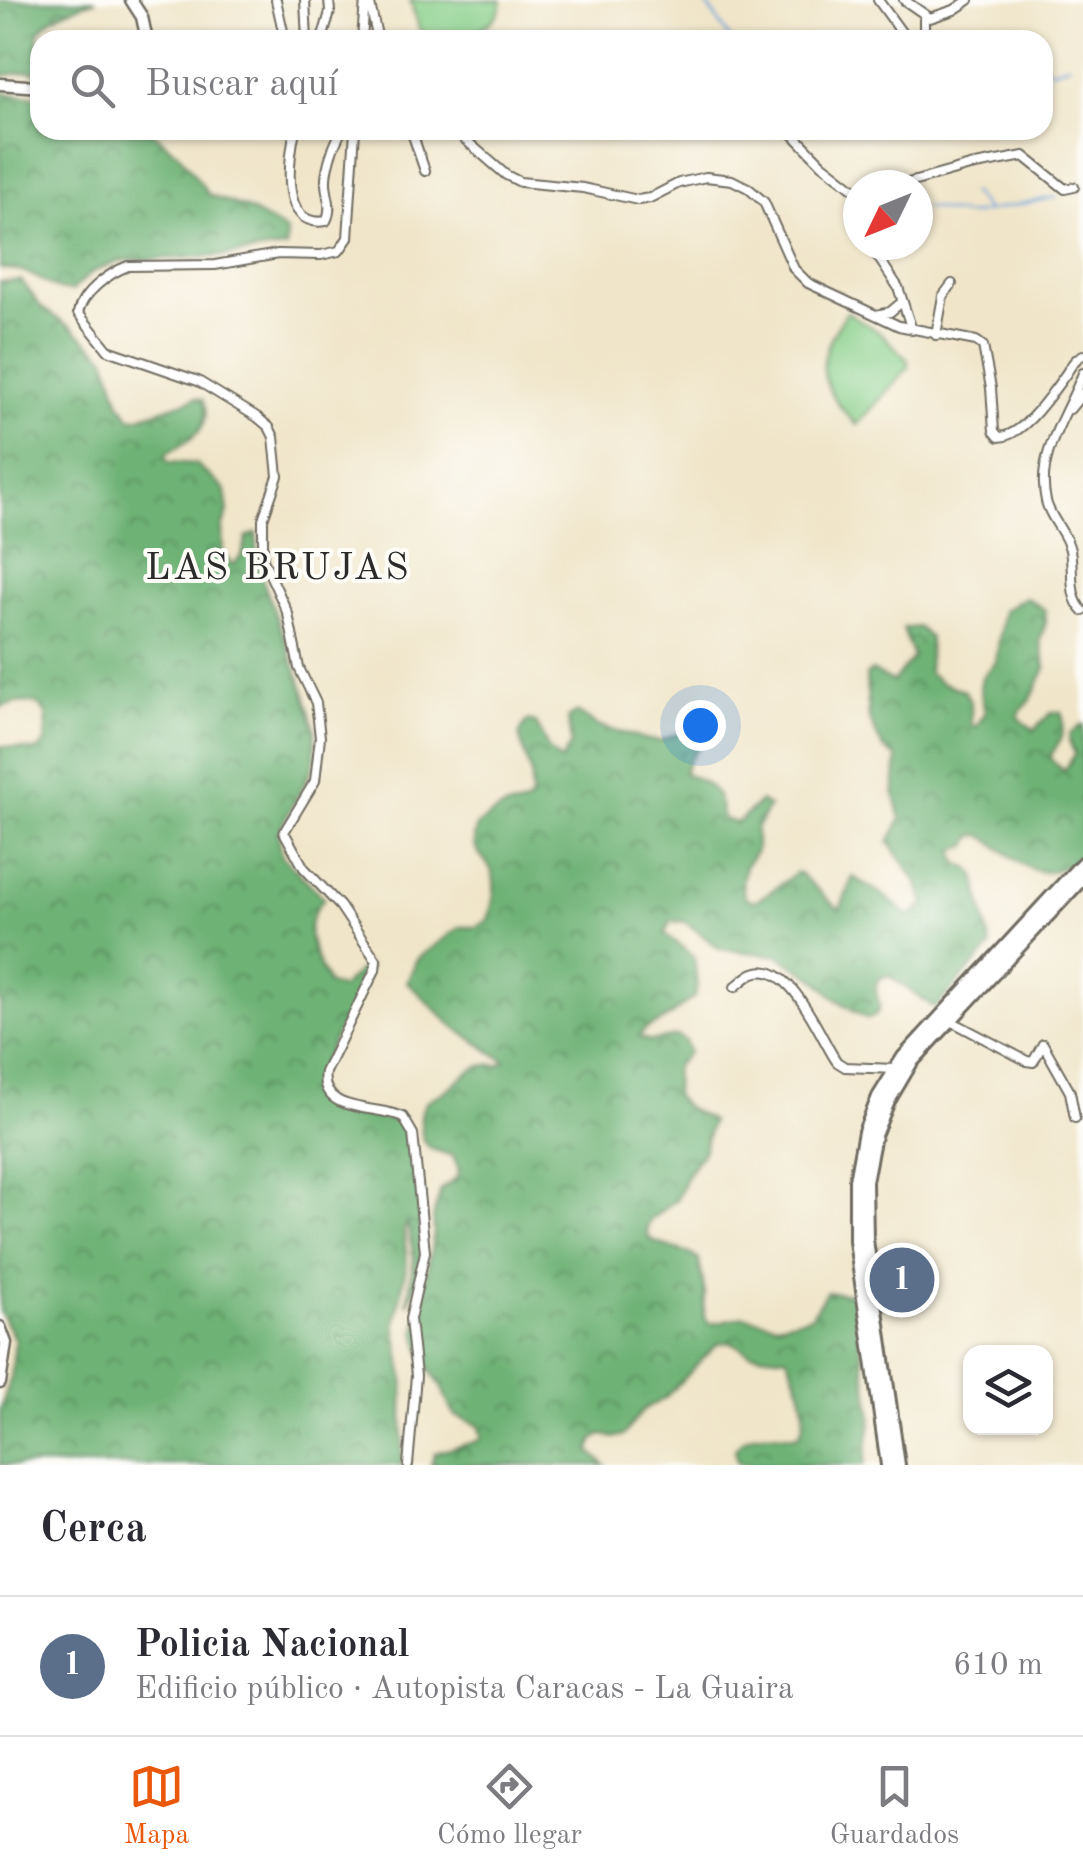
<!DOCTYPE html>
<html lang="es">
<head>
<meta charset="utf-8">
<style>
	body { margin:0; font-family:"Old Standard TT",serif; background:#f2f2f3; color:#2b2b33 }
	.controls { position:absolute; right:30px; bottom:30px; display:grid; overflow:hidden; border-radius:20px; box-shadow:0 2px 8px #0004 }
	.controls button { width:90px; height:90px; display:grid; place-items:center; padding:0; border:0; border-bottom:2px solid #e1e1e2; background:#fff; color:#2b2b33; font:50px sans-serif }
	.compass { position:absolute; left:843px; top:170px; width:90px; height:90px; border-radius:50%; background:#fff; box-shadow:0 2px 8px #0004; rotate:227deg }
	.you { position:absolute; left:700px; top:725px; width:35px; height:35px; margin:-25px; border:8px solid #fff; border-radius:50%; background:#1a73e8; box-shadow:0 0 0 15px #1a73e833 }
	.badge { display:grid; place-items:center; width:65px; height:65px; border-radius:50%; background:#ea580c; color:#fff; font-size:32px; font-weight:700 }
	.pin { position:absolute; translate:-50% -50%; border:5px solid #fff; box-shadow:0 2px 10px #0006 }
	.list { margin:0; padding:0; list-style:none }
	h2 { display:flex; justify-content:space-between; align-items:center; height:130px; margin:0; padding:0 40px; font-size:42px }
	h2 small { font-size:32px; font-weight:400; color:#7c7c81 }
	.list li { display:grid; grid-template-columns:65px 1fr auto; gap:30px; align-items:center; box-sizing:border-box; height:140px; padding:0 40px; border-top:2px solid #e1e1e2 }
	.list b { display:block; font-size:38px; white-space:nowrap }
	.list p { margin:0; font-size:32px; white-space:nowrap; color:#7c7c81 }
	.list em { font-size:32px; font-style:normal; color:#7c7c81 }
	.icon { flex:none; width:55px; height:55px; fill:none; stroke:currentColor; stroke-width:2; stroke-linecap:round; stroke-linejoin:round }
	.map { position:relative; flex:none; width:1083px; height:1465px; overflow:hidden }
	.search { position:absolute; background:#fff; box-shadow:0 2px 8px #0004; left:30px; right:30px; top:30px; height:110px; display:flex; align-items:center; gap:25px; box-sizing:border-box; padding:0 35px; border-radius:30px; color:#7c7c81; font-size:38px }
	.sheet { height:270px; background:#fff }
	nav { display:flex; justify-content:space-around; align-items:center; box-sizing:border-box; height:140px; border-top:2px solid #e1e1e2; background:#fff; font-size:28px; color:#7c7c81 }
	nav a { display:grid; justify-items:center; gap:5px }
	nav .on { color:#ea580c }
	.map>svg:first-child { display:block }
	.grass { fill:#88cf8a; stroke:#5a7d5a; stroke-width:2.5 }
	.forest { fill:url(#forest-crowns); stroke:#4c6e50; stroke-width:2.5 }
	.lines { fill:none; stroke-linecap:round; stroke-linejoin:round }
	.stream { stroke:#6fa3db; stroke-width:2.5 }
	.minor-casing { stroke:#706c62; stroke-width:12 }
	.secondary-casing { stroke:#706c62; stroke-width:15 }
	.trunk-casing { stroke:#706c62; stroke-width:18 }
	.minor { stroke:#fff; stroke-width:8 }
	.secondary { stroke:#fff; stroke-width:10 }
	.trunk { stroke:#fff; stroke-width:12 }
	.labels { text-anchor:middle; stroke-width:8; stroke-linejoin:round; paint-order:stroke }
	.neighbourhood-label { font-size:38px; letter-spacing:2.5px; fill:#2b2b2b; stroke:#fdfcf7 }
</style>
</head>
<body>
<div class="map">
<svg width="1083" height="1465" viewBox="0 0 1083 1465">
	<defs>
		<pattern id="forest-crowns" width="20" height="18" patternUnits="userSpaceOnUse" patternTransform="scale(2.5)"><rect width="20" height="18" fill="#6eb276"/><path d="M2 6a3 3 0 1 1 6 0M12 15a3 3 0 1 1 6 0" fill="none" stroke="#5b9161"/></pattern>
	</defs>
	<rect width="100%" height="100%" fill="#fdfcf7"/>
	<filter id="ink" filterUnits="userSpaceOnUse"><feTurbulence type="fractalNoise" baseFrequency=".01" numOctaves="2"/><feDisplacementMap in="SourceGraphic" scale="20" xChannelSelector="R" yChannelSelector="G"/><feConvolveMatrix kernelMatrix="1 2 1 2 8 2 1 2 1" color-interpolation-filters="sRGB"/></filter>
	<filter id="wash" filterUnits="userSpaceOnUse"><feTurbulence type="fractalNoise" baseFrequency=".0048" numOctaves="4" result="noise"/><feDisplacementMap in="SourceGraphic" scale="40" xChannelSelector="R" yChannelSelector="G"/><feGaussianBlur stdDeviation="2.25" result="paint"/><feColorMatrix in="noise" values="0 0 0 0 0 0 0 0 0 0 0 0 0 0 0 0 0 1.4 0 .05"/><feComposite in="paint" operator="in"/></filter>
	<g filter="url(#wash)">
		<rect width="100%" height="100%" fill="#f0e5c9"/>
		<path class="grass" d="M410,0H502C500,34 445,44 420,31Z
			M847,312L882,334L908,360V368L857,425C816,385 813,359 847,312Z"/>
		<path class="forest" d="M0,0H96C78,7 49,14 39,33C36,39 40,66 40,75L31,71L0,76Z
			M0,93L40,97V130H150L179,154L209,195L245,208L282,228L287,233L286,248L223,256L120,261L92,272L72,291C42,290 38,267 0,269Z
			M21,280L42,308L72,328L106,357L120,403L130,417L137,418L196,398L203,400C214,428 189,442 167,453L166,459L169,462L196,464L225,490L228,512L222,528L223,554L233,565L242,555L247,537L256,533L259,570L304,691L315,730V757L311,771L278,832L282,856L324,898C297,928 313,951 328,984L341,988L365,965L369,967C362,984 315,1073 315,1081C315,1092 323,1100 332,1106C353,1117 379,1114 401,1124C416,1141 422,1220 422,1245C423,1264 416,1289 407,1305L414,1258L407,1222L404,1230L407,1262L395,1325L404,1378L402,1465H0V1411L11,1377L15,1340L0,1312V746L38,751L46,741C45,733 48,722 46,715C39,696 14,703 0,707V282Z
			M1025,597L1045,610L1046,622L1040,640L1046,668L1030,701L1019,713V718L1034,730L1052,712H1061C1068,729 1059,745 1049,757L1064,771L1075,754L1069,741L1070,733L1083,725V852C1040,896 1018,857 981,835L973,836L968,846L954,850L957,862L970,869L975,875L991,947L935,1008L888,975L878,979C872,992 881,999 879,1011L871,1018H866L836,999L816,979L779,956L720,949L684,921L670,922L665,934L694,957L697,987L694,997L666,1019L645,1029L639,1037L650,1041L677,1036L685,1041L689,1052L675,1067L674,1095L683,1105L711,1121L704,1150L686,1177L677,1199L651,1219L647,1228L649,1238C664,1249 683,1247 699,1260L705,1294L704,1317L710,1324L743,1316L777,1324L811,1316L826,1292L853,1294L872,1418L864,1465H745L737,1462L735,1450C749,1426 774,1435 798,1436C813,1414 797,1378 787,1357L749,1353L731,1342L717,1344L664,1399L643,1410L624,1435L614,1438L600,1434L593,1441L590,1451L605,1465H431L435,1453L478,1441L482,1437L478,1425L456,1416L450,1408L441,1386L424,1361L416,1331L434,1233L433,1218L441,1189L456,1179L459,1170L453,1156L431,1149L423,1140C421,1130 419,1118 423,1108C426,1098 434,1098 442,1093C462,1079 471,1062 499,1065L505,1061L454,1027L407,982L417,959L427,951L460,927H476L488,920C492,905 498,885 491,870C481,850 468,854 477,825C486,819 497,810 508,807C519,805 523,808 531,798V775L519,735L527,721L536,723L549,750L561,761L571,744L568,718L577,712L598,726L649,740L660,741L688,730L701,732L703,736C700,752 686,758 684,773C714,786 717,787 723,819L737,823L761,801L769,807L756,829V851L745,866L742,882L744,896L753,901C763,899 789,878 797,872C812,881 830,905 840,909L853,877L882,894L909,916L925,904L917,882L889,842L901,819L894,792L897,758L883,748L869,719L866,675L872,671L893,682L913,657L903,628L918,627L930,638L928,672L940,682L965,691L971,704V724L976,727L985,713L980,687L982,677L996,662L1003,611Z"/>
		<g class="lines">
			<path class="stream" d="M704,0L731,40
				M923,0L926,7
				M934,29L939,40
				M1043,67L1054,70L1069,64
				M1075,190L1083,186
				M971,192L986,210
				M925,207L967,215L1056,197"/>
		</g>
	</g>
	<g filter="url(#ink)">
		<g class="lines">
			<g class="minor-casing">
				<path id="minor" d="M276,0L285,40
					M305,0L307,40
					M369,0L378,40
					M878,0L907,40
					M904,0L930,18L954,10L969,0
					M322,40L330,12L329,0
					M362,40L365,0
					M924,40V16
					M295,130C289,159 279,229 326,221C334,206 325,195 326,179C327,162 334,145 342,130
					M355,130L348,238L339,251L321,255L278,254L215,265L128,266C109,273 82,293 78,313L108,350L198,381L257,417L269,427L274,437L278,476L263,519V559L288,614L299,668L316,703L320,737L315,781L284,832L304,868L340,906L376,960L375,970L325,1072C318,1114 378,1105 403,1117L413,1134L425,1252L410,1319L416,1376L408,1465
					M411,130L425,171
					M454,130L506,175L520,182L583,188L638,200L650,198L679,183L706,177L732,180L748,188L764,202L794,269L808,283L899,326L976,341L983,346L991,388L994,431L999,437C1023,436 1049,397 1063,378C1070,369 1073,359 1083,355
					M789,130L822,164L858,192
					M901,185L970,166L1024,156L1065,189L1074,187
					M878,245V257L898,287L912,330
					M876,315L890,312L902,302
					M936,335L943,296L952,284
					M1083,373C1068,414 1035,455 1046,501C1050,519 1066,532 1070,550C1074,570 1068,597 1083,611
					M1070,409L1083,393
					M735,987C740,983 748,975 754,973C791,959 821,1040 837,1062L845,1067L895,1069
					M949,1020L1027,1061L1033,1062L1043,1044L1070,1092L1075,1118"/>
			</g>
			<g class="secondary-casing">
				<path id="secondary" d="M131,0L142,17L147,40
					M0,84L40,87
					M0,1327L6,1343L0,1383"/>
			</g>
			<g class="trunk-casing">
				<path id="trunk" d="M888,1465L856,1241V1180L865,1132L879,1097L904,1057L1083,863
					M898,1465L866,1240L865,1181L874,1135L888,1101L911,1062L1083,877"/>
			</g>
			<use href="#minor" class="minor"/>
			<use href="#secondary" class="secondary"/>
			<use href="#trunk" class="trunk"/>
		</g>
	</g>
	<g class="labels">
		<g class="neighbourhood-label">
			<text x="278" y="579">LAS BRUJAS</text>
		</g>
	</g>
</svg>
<div class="controls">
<button><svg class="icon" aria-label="layers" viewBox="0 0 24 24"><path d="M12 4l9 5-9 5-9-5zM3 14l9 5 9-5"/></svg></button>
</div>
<svg class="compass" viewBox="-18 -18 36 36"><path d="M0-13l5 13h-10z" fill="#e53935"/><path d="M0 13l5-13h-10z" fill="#7c7c81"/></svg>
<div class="you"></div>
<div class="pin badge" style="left:902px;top:1280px;background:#5c6f8a">1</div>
<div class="search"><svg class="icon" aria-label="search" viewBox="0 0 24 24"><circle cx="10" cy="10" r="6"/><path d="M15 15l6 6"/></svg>Buscar aquí</div>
</div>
<section class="sheet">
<h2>Cerca<small></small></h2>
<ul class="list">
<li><span class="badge" style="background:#5c6f8a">1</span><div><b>Policia Nacional</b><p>Edificio público · Autopista Caracas - La Guaira</p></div><em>610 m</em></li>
</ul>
</section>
<nav>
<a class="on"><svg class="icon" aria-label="map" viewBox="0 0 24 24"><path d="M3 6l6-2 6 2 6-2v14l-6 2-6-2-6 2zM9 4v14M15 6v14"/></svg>Mapa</a>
<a><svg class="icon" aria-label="directions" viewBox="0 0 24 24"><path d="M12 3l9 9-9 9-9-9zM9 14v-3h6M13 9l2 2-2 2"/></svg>Cómo llegar</a>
<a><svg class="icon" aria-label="saved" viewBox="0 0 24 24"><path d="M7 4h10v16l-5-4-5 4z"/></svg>Guardados</a>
</nav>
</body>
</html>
